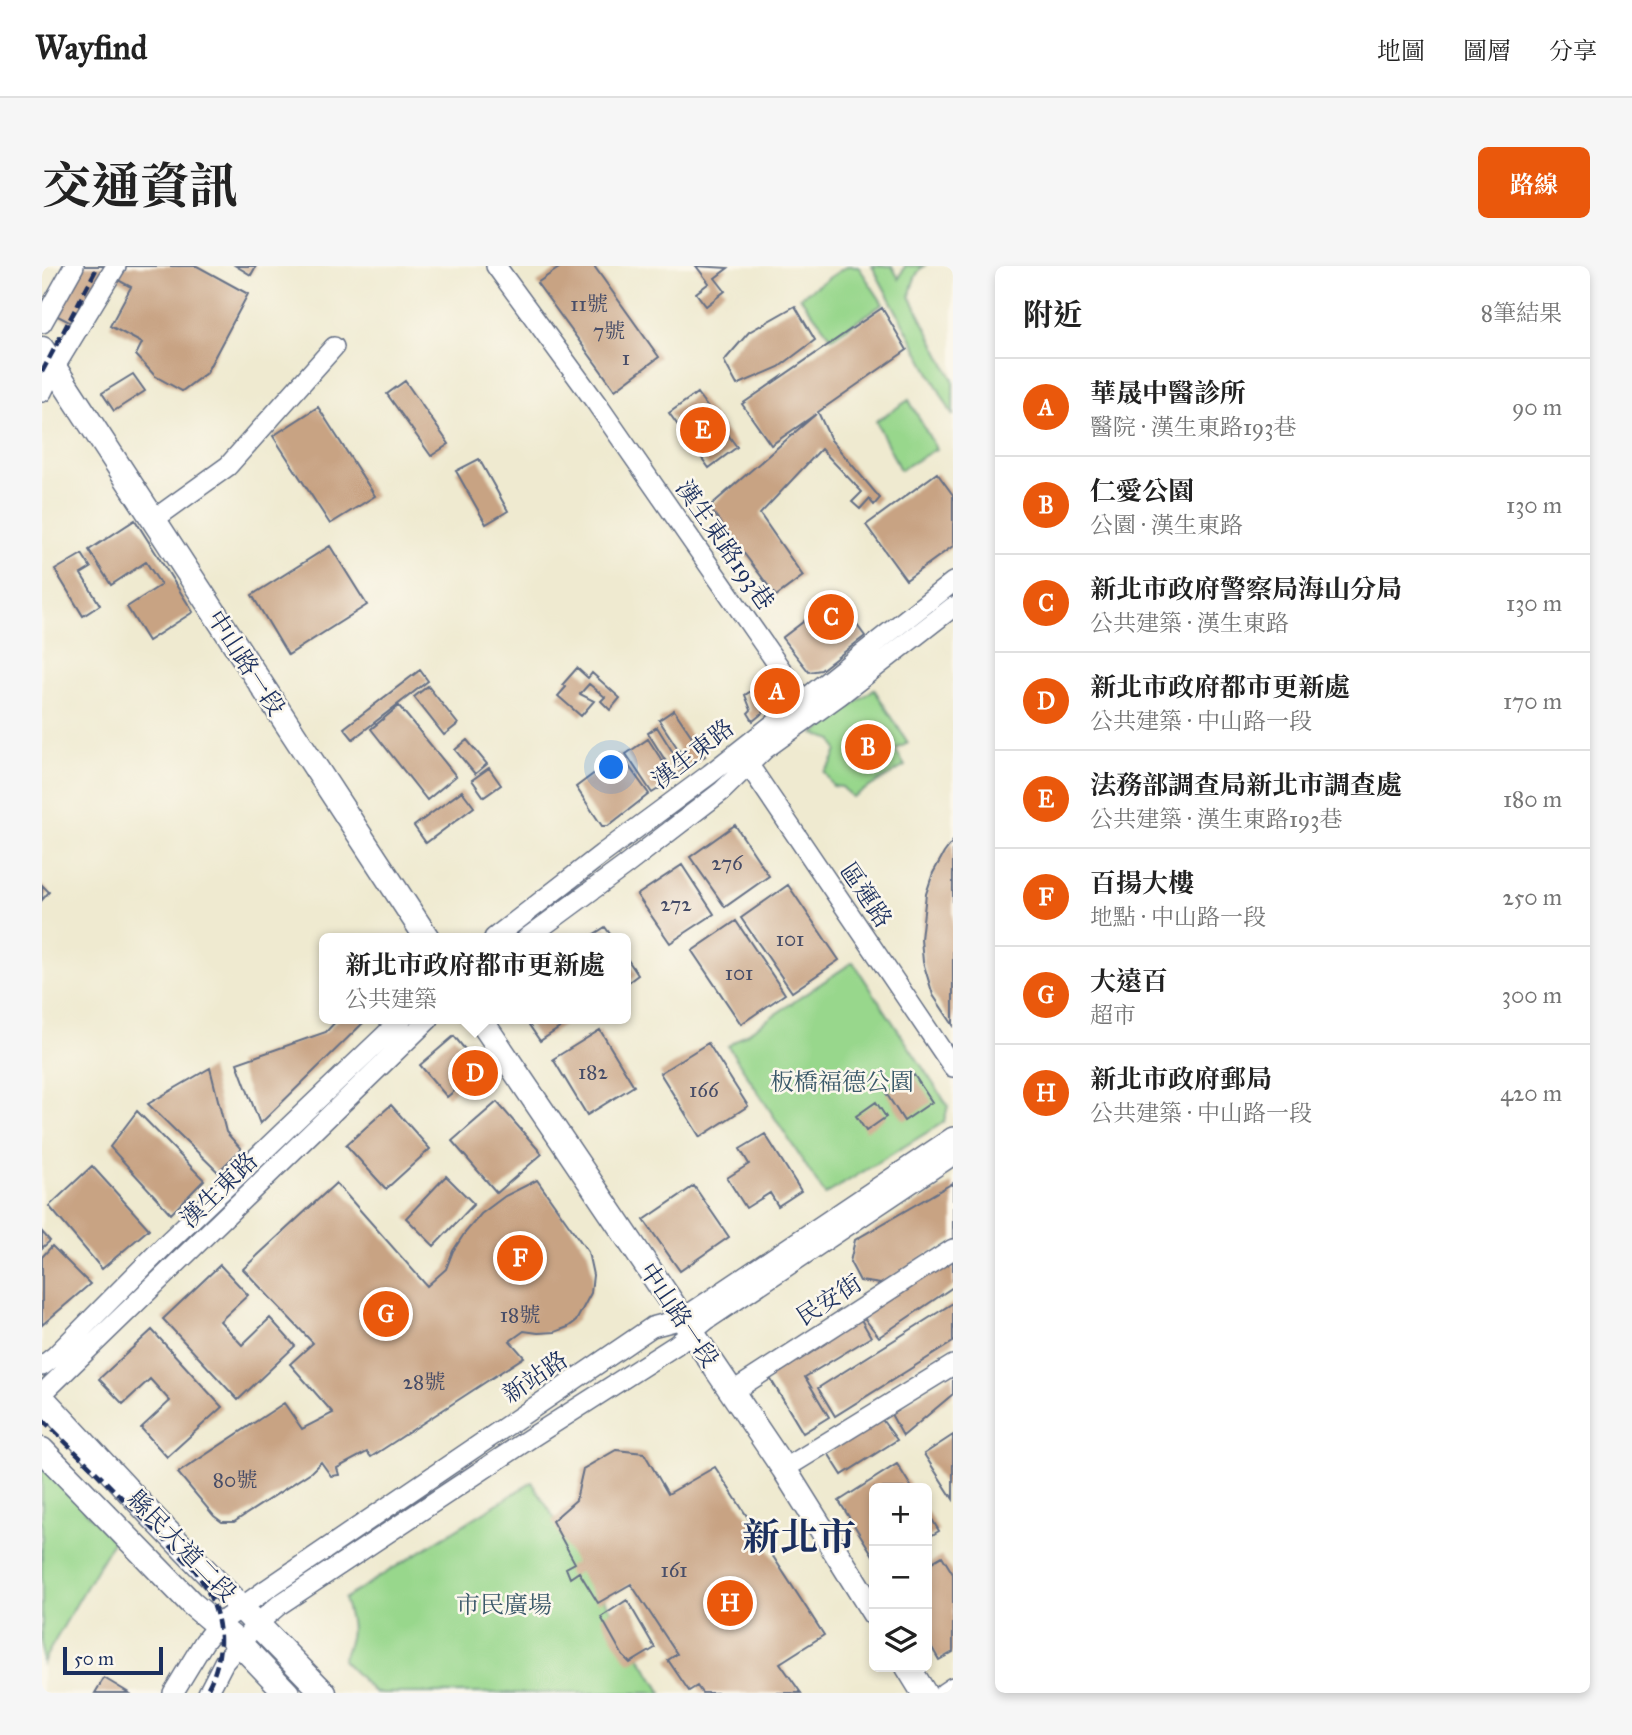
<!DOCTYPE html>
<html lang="zh-TW">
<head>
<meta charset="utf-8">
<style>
	body { margin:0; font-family:"IM FELL Great Primer","Noto Serif TC",serif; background:#f6f6f6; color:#222 }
	.controls { position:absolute; right:21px; bottom:21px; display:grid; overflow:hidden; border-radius:10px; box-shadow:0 4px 10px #0003 }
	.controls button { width:63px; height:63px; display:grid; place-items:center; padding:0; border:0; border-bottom:2px solid #e0e0e0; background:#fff; color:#222; font:35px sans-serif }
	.scale { position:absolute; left:21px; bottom:18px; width:100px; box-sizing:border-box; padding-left:7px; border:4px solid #1b2f5e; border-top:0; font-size:19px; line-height:24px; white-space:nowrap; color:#1b2f5e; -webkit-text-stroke:5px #fbf7ec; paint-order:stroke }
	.you { position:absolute; left:570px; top:502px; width:24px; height:24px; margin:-18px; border:5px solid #fff; border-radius:50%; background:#1a73e8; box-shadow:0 0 0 10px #1a73e833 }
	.badge { display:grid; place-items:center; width:46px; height:46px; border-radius:50%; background:#ea580c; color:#fff; font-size:23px; font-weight:700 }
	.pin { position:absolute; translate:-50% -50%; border:4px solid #fff; box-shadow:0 2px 7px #0006 }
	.popup { position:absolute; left:277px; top:667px; width:312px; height:91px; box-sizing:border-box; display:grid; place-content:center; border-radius:10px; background:#fff; filter:drop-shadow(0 2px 5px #0005); font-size:23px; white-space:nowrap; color:#767676 }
	.popup b { font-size:26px; color:#222 }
	.popup::after { content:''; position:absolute; left:50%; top:100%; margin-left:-14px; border:14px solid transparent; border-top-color:#fff }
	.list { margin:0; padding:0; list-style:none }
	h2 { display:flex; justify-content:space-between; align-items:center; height:91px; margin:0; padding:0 28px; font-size:30px }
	h2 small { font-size:23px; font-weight:400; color:#767676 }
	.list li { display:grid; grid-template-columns:46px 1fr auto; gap:21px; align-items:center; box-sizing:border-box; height:98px; padding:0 28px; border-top:2px solid #e0e0e0 }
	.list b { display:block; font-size:26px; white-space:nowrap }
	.list p { margin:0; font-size:23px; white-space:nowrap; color:#767676 }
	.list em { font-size:23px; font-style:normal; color:#767676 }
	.icon { flex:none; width:38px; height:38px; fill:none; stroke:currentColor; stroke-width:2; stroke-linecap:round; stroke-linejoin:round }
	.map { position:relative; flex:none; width:911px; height:1427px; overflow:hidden; border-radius:10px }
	header { display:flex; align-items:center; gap:42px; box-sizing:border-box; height:98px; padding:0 35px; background:#fff; border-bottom:2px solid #e0e0e0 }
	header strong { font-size:33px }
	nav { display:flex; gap:38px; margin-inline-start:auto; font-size:24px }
	.intro { display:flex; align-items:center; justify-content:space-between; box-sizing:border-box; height:168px; padding:0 42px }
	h1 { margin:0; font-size:49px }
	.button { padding:18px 32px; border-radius:10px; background:#ea580c; color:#fff; font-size:24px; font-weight:700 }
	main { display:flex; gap:42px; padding:0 42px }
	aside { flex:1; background:#fff; border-radius:10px; box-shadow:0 4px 10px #0003 }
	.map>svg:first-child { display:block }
	.green { fill:#98d78c; stroke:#5a8375; stroke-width:2 }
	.building { fill:#c8a383 }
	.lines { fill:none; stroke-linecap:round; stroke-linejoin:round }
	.minor-casing { stroke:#657086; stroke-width:22 }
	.major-casing { stroke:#657086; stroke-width:27 }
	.minor { stroke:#fff; stroke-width:19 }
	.major { stroke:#fff; stroke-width:24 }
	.rail { stroke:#1b2f5e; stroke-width:4.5; stroke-dasharray:10 5; stroke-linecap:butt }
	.labels { text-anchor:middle; stroke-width:5; stroke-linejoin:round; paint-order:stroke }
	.number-label { font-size:21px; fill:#464c67 }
	.street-label { font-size:24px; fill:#1b2f5e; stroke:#fbf7ec }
	.park-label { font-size:24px; fill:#3a596a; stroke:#fbf7ec }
	.town-label { font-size:38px; font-weight:bold; fill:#1b2f5e; stroke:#fbf7ec }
</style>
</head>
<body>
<header>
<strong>Wayfind</strong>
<nav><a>地圖</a><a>圖層</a><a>分享</a></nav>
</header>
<div class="intro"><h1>交通資訊</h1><a class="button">路線</a></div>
<main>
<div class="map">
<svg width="911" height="1427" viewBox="0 0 911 1427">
	<rect width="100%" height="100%" fill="#fbf7ec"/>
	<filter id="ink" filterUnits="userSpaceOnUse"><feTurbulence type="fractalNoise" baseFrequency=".0143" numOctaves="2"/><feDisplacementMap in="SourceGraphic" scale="14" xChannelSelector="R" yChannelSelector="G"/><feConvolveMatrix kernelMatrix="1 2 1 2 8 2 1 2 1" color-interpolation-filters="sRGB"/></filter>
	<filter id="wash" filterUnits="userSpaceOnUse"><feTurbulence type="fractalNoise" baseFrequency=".00686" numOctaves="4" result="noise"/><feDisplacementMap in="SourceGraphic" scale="28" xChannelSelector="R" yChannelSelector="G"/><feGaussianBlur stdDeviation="1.57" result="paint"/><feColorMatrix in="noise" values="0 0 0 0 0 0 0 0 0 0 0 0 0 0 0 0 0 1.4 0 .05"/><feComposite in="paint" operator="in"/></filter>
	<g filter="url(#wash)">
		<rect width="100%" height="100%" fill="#efead0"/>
		<path class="green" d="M805,0H816L841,38L790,72L758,31Z
			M830,0H850L857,13L863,0H882C873,6 870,19 868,30L911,114V150Z
			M867,134L894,183L858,204L834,155Z
			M832,423L866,477L853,484L863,500L810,531L800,521L791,520L782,506L789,498L795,485L791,474L772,468Z
			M811,696L906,840L902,856L783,929L686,780Z
			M0,1198L71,1275L0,1397Z
			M490,1216L620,1427H333L300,1394C312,1368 311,1360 302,1333Z"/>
		<g id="blocks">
			<path class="building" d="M30,0H155L206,28L164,107L140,125L113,110L94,89L100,77L68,60L89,21L69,10L41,63L6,45Z
				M194,0H214L209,9Z
				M520,0H552L617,91L573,124L495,17Z
				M654,0L686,2L673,12L683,25L664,40L654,27L667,17Z
				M753,40L773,74L737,101L695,119L682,95L707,66Z
				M840,42L865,84L776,146L789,174L838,232L832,239L827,233L818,243L810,236L820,226L779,183L718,248L761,310L734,330L667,241L774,148L729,179L700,138Z
				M91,108L103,125L72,145L60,127Z
				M363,115L407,178L389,190L345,128Z
				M655,127L695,181L667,202L627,147Z
				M276,141L333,230L288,258L231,170Z
				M437,193L466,245L444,258L414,205Z
				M895,207L911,229V280L864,314L824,259Z
				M93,254L151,346L106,375L85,341L119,319L104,296L69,319L47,284Z
				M288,280L325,339L246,389L210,329Z
				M40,288L49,302L39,308L58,339L41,350L13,304Z
				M794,331L823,370L779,404L767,406L740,372Z
				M535,402L546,412L550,407L578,432L568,444L559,435L563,431L547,418L538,428L552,435L539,450L516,430L524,421L521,418Z
				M378,404L386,415L311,473L302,462Z
				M386,420L416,458L402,469L372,431Z
				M714,422L729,440L711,455L706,447L709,444L703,429Z
				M357,440L414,510L385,534L329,463Z
				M632,444L663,490L648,501L617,454Z
				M615,461L642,504L633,510L606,467Z
				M606,473L632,513L610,527L584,488Z
				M425,474L445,498L433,508L413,484Z
				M578,488L607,528L566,560H560L534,521Z
				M447,502L459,519L442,531L430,514Z
				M420,525L432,541L384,577L372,560Z
				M693,559L727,610L683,641L648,591Z
				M911,575V759L891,729L881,696L879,673L884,628L891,607L902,587Z
				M640,599L672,648L628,677L595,629Z
				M0,619L7,626L0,634Z
				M746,619L797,694L750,726L699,652Z
				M694,655L743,728L699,758L650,685Z
				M563,661L571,672H546Z
				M584,691L596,709L584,718Z
				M296,753H325L218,858L195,797L284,766Z
				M483,753H531L498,775Z
				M558,764L592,820L545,849L511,793Z
				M412,770L449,815L433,828L423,816L405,831L378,799Z
				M666,777L706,840L658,871L618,807Z
				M168,802L184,866L199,883L176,906L106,838Z
				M872,809L890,836L862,855L844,827Z
				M455,836L500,888L455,927L410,875Z
				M834,836L844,851L824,865L814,850Z
				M349,839L388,883L344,923L304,879Z
				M95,845L162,914L129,948L68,881Z
				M723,868L759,925L736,940L728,927L704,942L685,912L707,898L698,883Z
				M50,900L107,963L60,1003L7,940Z
				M404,910L432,938L392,980L364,952Z
				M495,914L546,986L551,1009L549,1027L534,1055L526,1061L513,1066L496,1067L482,1065L468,1075L482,1091L329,1191L325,1186L295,1202L297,1209L289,1210L279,1196L269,1206L192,1256H180L172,1250L136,1207L242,1137L260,1163L291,1147L248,1098L271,1077L201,1003L294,917L385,1020L404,1003L411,985L422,968L439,948L463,930Z
				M911,917V972L839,1018L818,1015L808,996L813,974Z
				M652,920L687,971L638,1005L602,954Z
				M0,966L8,975L0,982Z
				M10,980L48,1018L0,1059V991Z
				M911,987V1021L837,1071L819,1048Z
				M178,999L206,1029L178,1055L200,1079L228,1052L253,1080L196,1134L121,1053Z
				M911,1037V1076L793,1150L776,1122Z
				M817,1050L829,1071L763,1111L787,1151L761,1167L725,1107Z
				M110,1064L180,1141L125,1191L99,1162L128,1135L108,1113L81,1138L57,1113Z
				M911,1109V1128L861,1170L849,1148Z
				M838,1151L855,1174L800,1209L786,1187Z
				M911,1169V1233L882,1188Z
				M574,1184L602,1187L626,1228L673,1201L782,1369L738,1397L759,1427H660L655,1420L647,1425L626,1394L635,1388L589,1318L556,1337L537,1306L528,1312L524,1302L533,1297L510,1255L534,1234L541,1203Z
				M855,1198L870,1222H832V1291L797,1235Z
				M885,1245L897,1265L885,1272Z
				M900,1290L911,1308V1386L897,1394L885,1373V1299Z
				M585,1334L613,1382L588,1397L581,1390L559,1351Z
				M62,1412L87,1427H53Z"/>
		</g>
	</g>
	<g filter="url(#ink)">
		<use href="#blocks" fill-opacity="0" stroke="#657086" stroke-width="2"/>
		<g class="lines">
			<g class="minor-casing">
				<path id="minor" d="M454,0L555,138L761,435L773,447
					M0,57L32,0
					M0,126L12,102L74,0
					M111,254L186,200L292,81
					M700,489L911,801
					M452,672L560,588L668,508L911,316
					M485,672L584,599L680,525L723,483L798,429L911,341
					M0,1100L13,1090L126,976L360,753
					M690,1126L911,983
					M0,1128L387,753
					M742,1203L911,1099
					M131,1427L162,1376L175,1359L225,1323L610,1061L640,1053L911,871
					M166,1427L182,1396L215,1358L237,1339L487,1173L634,1079L666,1053L911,889
					M902,1427L911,1421"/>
			</g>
			<g class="major-casing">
				<path id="major" d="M0,83L385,672
					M438,753L742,1203L832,1347
					M0,1132L108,1248L282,1427
					M0,1184L150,1338L198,1378L245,1427
					M866,1401L882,1427"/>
			</g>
			<use href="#minor" class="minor"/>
			<use href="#major" class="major"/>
			<path class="rail" d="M0,106L56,0
				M0,1153L152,1303C180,1341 188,1385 163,1427"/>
		</g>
	</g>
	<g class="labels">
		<g class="number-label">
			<text x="547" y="45">11號</text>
			<text x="567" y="72">7號</text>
			<text x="584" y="99">1</text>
			<text x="685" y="604">276</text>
			<text x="634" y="645">272</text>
			<text x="748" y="680">101</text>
			<text x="697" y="714">101</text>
			<text x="551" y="813">182</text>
			<text x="662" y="831">166</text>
			<text x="478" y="1056">18號</text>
			<text x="382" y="1123">28號</text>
			<text x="193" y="1221">80號</text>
			<text x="632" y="1311">161</text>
		</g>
		<g class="street-label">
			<text transform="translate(683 279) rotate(55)" y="8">漢生東路193巷</text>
			<text transform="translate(204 397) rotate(57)" y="8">中山路一段</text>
			<text transform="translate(651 488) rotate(-38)" y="8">漢生東路</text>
			<text transform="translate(824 629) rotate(56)" y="8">區運路</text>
			<text transform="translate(177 924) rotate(-44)" y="8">漢生東路</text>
			<text transform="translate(787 1034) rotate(-33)" y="8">民安街</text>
			<text transform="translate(637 1049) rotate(56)" y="8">中山路一段</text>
			<text transform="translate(493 1111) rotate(-34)" y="8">新站路</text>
			<text transform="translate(140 1280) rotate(46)" y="8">縣民大道二段</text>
		</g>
		<g class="park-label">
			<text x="800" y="824">板橋福德公園</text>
			<text x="462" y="1347">市民廣場</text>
		</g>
		<g class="town-label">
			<text x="757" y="1284">新北市</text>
		</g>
	</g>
</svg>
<div class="controls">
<button>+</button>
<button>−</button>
<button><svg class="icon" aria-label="layers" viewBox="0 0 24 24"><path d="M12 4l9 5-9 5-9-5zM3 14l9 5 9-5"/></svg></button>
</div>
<div class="scale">50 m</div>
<div class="you"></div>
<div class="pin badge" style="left:735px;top:425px">A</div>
<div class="pin badge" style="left:826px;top:481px">B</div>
<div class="pin badge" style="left:789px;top:351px">C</div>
<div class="pin badge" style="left:433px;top:807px">D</div>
<div class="popup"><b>新北市政府都市更新處</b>公共建築</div>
<div class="pin badge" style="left:661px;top:164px">E</div>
<div class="pin badge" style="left:478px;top:992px">F</div>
<div class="pin badge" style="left:344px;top:1048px">G</div>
<div class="pin badge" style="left:688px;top:1337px">H</div>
</div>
<aside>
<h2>附近<small>8筆結果</small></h2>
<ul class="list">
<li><span class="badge">A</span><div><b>華晟中醫診所</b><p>醫院 · 漢生東路193巷</p></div><em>90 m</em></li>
<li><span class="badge">B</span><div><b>仁愛公園</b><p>公園 · 漢生東路</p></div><em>130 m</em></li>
<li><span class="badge">C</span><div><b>新北市政府警察局海山分局</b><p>公共建築 · 漢生東路</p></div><em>130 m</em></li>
<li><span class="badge">D</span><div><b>新北市政府都市更新處</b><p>公共建築 · 中山路一段</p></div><em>170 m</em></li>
<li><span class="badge">E</span><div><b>法務部調查局新北市調查處</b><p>公共建築 · 漢生東路193巷</p></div><em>180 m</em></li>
<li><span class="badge">F</span><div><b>百揚大樓</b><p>地點 · 中山路一段</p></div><em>250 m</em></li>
<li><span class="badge">G</span><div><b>大遠百</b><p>超市</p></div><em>300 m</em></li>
<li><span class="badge">H</span><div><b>新北市政府郵局</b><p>公共建築 · 中山路一段</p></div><em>420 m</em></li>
</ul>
</aside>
</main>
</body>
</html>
